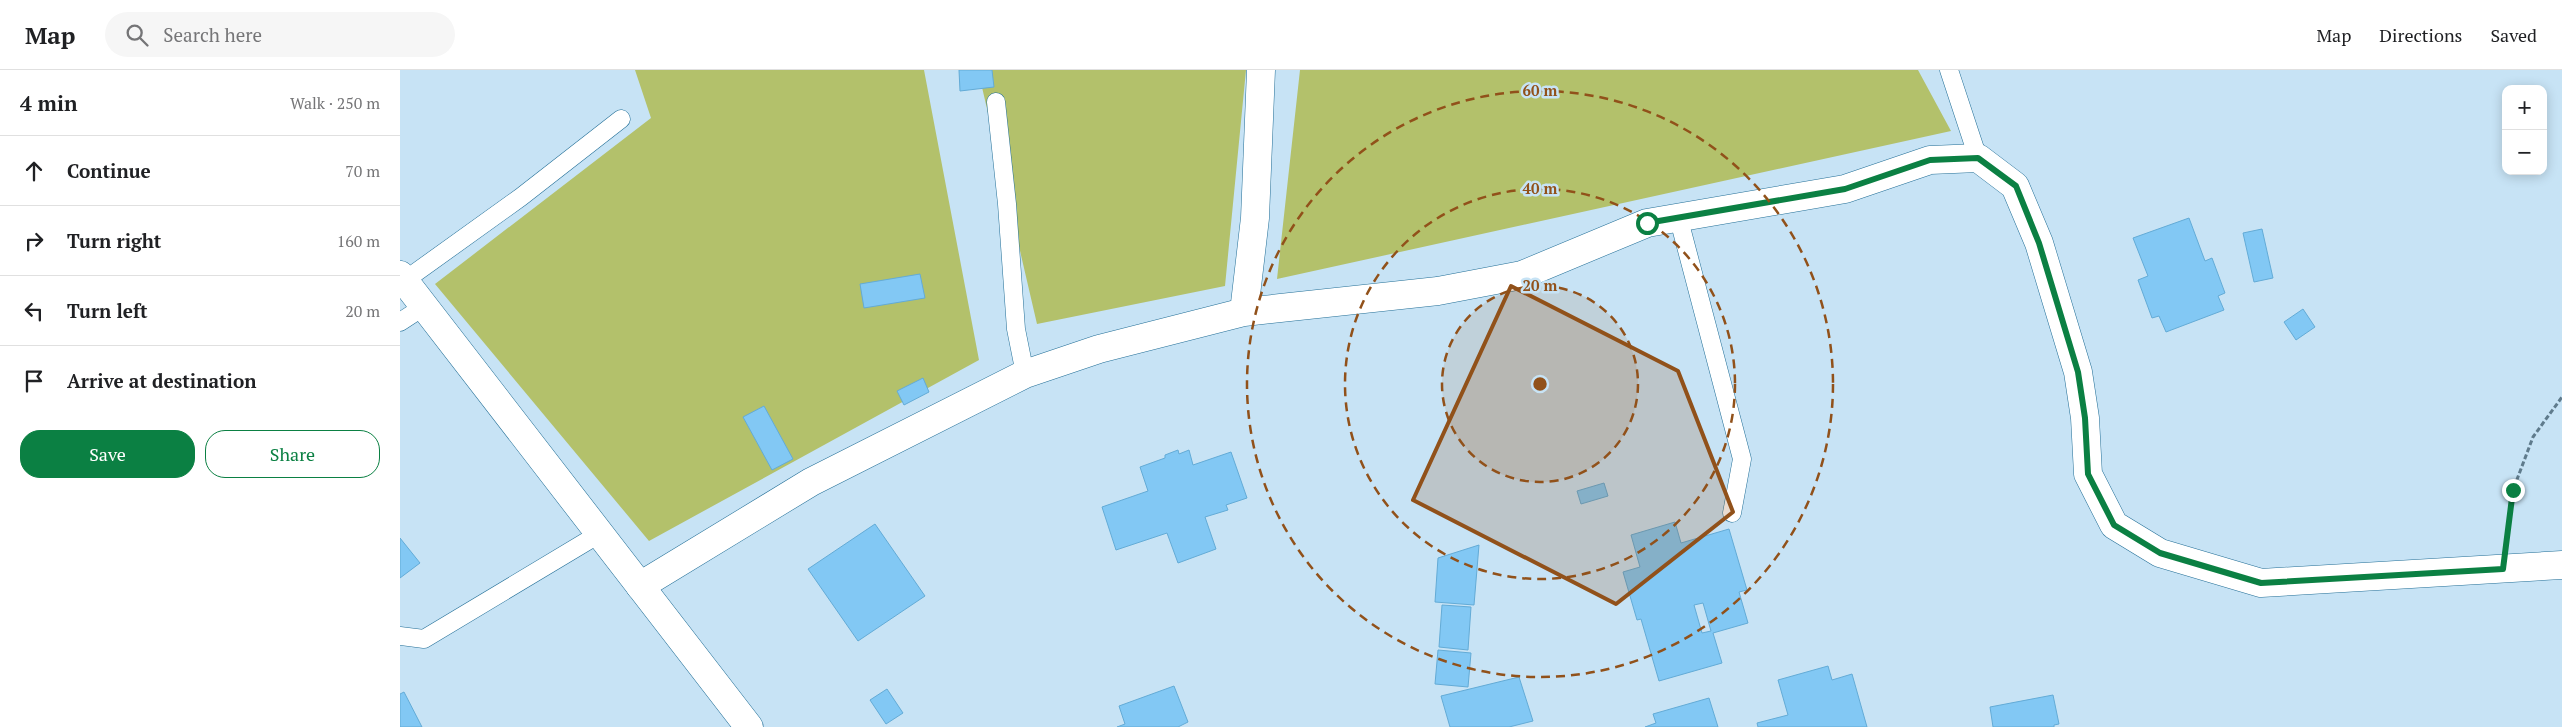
<!DOCTYPE html>
<html lang="en">
<head>
<meta charset="utf-8">
<style>
	body { margin:0; font-family:"PT Serif",serif; background:#f6f6f6; color:#202124 }
	.controls { position:absolute; right:15px; top:15px; display:grid; overflow:hidden; border-radius:10px; box-shadow:0 2px 12px #0003 }
	.controls button { width:45px; height:45px; display:grid; place-items:center; padding:0; border:0; border-bottom:1px solid #e0e0e0; background:#fff; color:#202124; font:25px sans-serif }
	.stop { position:absolute; width:15px; height:15px; margin:-11px; border:4px solid #0b8043; border-radius:50%; background:#fff }
	.stop.end { background:#0b8043; border-color:#fff; box-shadow:0 1px 5px #0008 }
	.list { margin:0; padding:0; list-style:none }
	h2 { display:flex; justify-content:space-between; align-items:center; height:65px; margin:0; padding:0 20px; font-size:21px }
	h2 small { font-size:16px; font-weight:400; color:#757577 }
	.list li { display:grid; grid-template-columns:32px 1fr auto; gap:15px; align-items:center; box-sizing:border-box; height:70px; padding:0 20px; border-top:1px solid #e0e0e0 }
	.list b { display:block; font-size:19px; white-space:nowrap }
	.list em { font-size:16px; font-style:normal; color:#757577 }
	.actions { display:flex; gap:10px; padding:15px 20px }
	.actions a { flex:1; padding:11px 0; border:1px solid #0b8043; border-radius:20px; text-align:center; font-size:18px; color:#0b8043 }
	.actions .main { background:#0b8043; color:#fff }
	.icon { flex:none; width:28px; height:28px; fill:none; stroke:currentColor; stroke-width:2; stroke-linecap:round; stroke-linejoin:round }
	.map { position:relative; flex:none; width:2162px; height:657px; overflow:hidden }
	header { display:flex; align-items:center; gap:30px; box-sizing:border-box; height:70px; padding:0 25px; background:#fff; border-bottom:1px solid #e0e0e0 }
	header strong { font-size:24px }
	nav { display:flex; gap:28px; margin-inline-start:auto; font-size:18px }
	.search { width:350px; height:45px; background:#f6f6f6; display:flex; align-items:center; gap:12px; box-sizing:border-box; padding:0 18px; border-radius:28px; color:#757577; font-size:19px }
	main { display:flex }
	aside { flex:1; background:#fff }
	.map>svg:first-child { display:block }
	.green { fill:#b3c16b }
	.building { fill:#82c8f4; stroke:#63abd6; fill-rule:evenodd }
	.lines { fill:none; stroke-linecap:round; stroke-linejoin:round }
	.service-casing { stroke:#236f97; stroke-width:19 }
	.minor-casing { stroke:#236f97; stroke-width:29 }
	.trunk-casing { stroke:#236f97; stroke-width:29 }
	.path { stroke:#5f7b8c; stroke-width:3; stroke-dasharray:5 2.5; stroke-linecap:butt }
	.service { stroke:#fff; stroke-width:18 }
	.minor { stroke:#fff; stroke-width:28 }
	.trunk { stroke:#fff; stroke-width:28 }
	.route { stroke:#0b8043; stroke-width:6 }
	.marked { fill:#91511a; fill-opacity:0.2; stroke:#91511a; stroke-width:4; stroke-linejoin:round }
	.ring { fill:none; stroke:#91511a; stroke-width:2.5; stroke-dasharray:9 6 }
	.centre { fill:#91511a; stroke:#c7e3f5; stroke-width:2.5 }
	.ring-label { font-size:15px; text-anchor:middle; font-weight:bold; fill:#91511a; stroke:#c7e3f5; stroke-width:5; stroke-linejoin:round; paint-order:stroke }
</style>
</head>
<body>
<header>
<strong>Map</strong>
<div class="search"><svg class="icon" aria-label="search" viewBox="0 0 24 24"><circle cx="10" cy="10" r="6"/><path d="M15 15l6 6"/></svg>Search here</div>
<nav><a>Map</a><a>Directions</a><a>Saved</a></nav>
</header>
<main>
<aside>
<h2>4 min<small>Walk · 250 m</small></h2>
<ul class="list">
<li><svg class="icon" aria-label="ahead" viewBox="0 0 24 24"><path d="M12 20V5M6 11l6-6 6 6"/></svg><div><b>Continue</b></div><em>70 m</em></li>
<li><svg class="icon" aria-label="right" viewBox="0 0 24 24"><path d="M7 20v-9h11M14 6l5 5-5 5"/></svg><div><b>Turn right</b></div><em>160 m</em></li>
<li><svg class="icon" aria-label="left" viewBox="0 0 24 24"><path d="M17 20v-9H6M10 6l-5 5 5 5"/></svg><div><b>Turn left</b></div><em>20 m</em></li>
<li><svg class="icon" aria-label="arrive" viewBox="0 0 24 24"><path d="M6 21V4h12l-3 4 3 4H6"/></svg><div><b>Arrive at destination</b></div></li>
</ul>
<div class="actions"><a class="main">Save</a><a>Share</a></div>
</aside>
<div class="map">
<svg width="2162" height="657" viewBox="0 0 2162 657">
	<rect width="100%" height="100%" fill="#c7e3f5"/>
	<path class="green" d="M235,0H524L579,290L249,471L35,214L251,48Z
		M578,0H846L825,216L637,254Z
		M900,0H1518L1551,61L877,209Z"/>
	<path class="building" d="M559,0H592L594,17L560,21Z
		M1789,148L1805,191L1812,188L1825,223L1818,226L1824,240L1766,262L1759,246L1752,248L1738,210L1748,206L1733,168Z
		M1862,159L1873,208L1854,212L1843,163Z
		M520,204L525,228L464,238L460,214Z
		M1903,239L1915,257L1896,270L1884,252Z
		M523,308L529,322L504,335L497,321Z
		M364,336L393,389L372,400L343,347Z
		M778,380L779,384L789,380L793,395L831,382L847,428L826,435L828,440L805,447L816,479L778,493L767,463L716,480L702,437L748,421L740,397L765,388V385Z
		M1204,413L1208,426L1181,434L1177,421Z
		M1275,452L1281,473L1329,459L1347,520L1339,522L1348,553L1313,563L1322,593L1259,611L1241,549L1237,550L1223,502L1240,497L1231,465ZM1303,533L1311,561L1302,563L1294,535Z
		M475,454L525,526L458,571L408,499Z
		M0,468L20,493L0,508Z
		M1079,475L1074,535L1035,532L1038,488Z
		M1042,535L1071,537L1068,580L1039,577Z
		M1038,580L1071,583L1068,617L1035,614Z
		M1428,596L1432,610L1452,604L1467,657H1358L1357,653L1388,645L1378,610Z
		M1119,607L1133,651L1109,657H1050L1041,626Z
		M774,616L788,652L778,657H717L725,654L719,636Z
		M487,619L503,643L486,654L470,630Z
		M4,622L22,657H0V624Z
		M1653,625L1659,654L1654,655V657H1593L1590,637Z
		M1309,628L1318,657H1245L1256,653L1253,644Z"/>
	<g class="lines">
		<g class="service-casing">
			<path id="service" d="M1549,0L1578,88
				M596,32L607,134L616,259L625,304
				M1278,146L1342,389L1332,443
				M4,211L121,127L221,49
				M0,252L23,237
				M0,566L24,569L199,464"/>
		</g>
		<g class="minor-casing">
			<path id="minor" d="M844,242L855,148L861,0
				M240,516L411,412L625,304L699,279L844,242L1038,221L1122,205L1247,153L1445,119L1530,90L1578,88L1615,116L1639,173L1678,302L1685,348L1688,404L1714,455L1760,483L1861,513L2162,495"/>
		</g>
		<g class="trunk-casing">
			<path id="trunk" d="M0,205L349,657"/>
		</g>
		<path class="path" d="M2106,469L2113,420L2133,367L2162,327"/>
		<use href="#service" class="service"/>
		<use href="#minor" class="minor"/>
		<use href="#trunk" class="trunk"/>
	</g>
	<g class="lines">
		<path class="route" d="M1247,153L1445,119L1530,90L1578,88L1616,116L1639,173L1678,302L1685,348L1688,404L1714,455L1760,483L1861,513L2103,499L2113,420"/>
	</g>
	<path class="marked" d="M1111,216L1278,301L1333,442L1216,534L1013,430Z"/>
	<circle cx="1140" cy="314" r="98" fill="#91511a" fill-opacity=".12"/>
	<g class="ring">
		<circle cx="1140" cy="314" r="98"/>
		<circle cx="1140" cy="314" r="195"/>
		<circle cx="1140" cy="314" r="293"/>
	</g>
	<circle cx="1140" cy="314" r="8" class="centre"/>
	<g class="ring-label">
		<text x="1140" y="26">60 m</text>
		<text x="1140" y="124">40 m</text>
		<text x="1140" y="221">20 m</text>
	</g>
</svg>
<div class="controls">
<button>+</button>
<button>−</button>
</div>
<div class="stop" style="left:1247px;top:153px"></div>
<div class="stop end" style="left:2113px;top:420px"></div>
</div>
</main>
</body>
</html>
